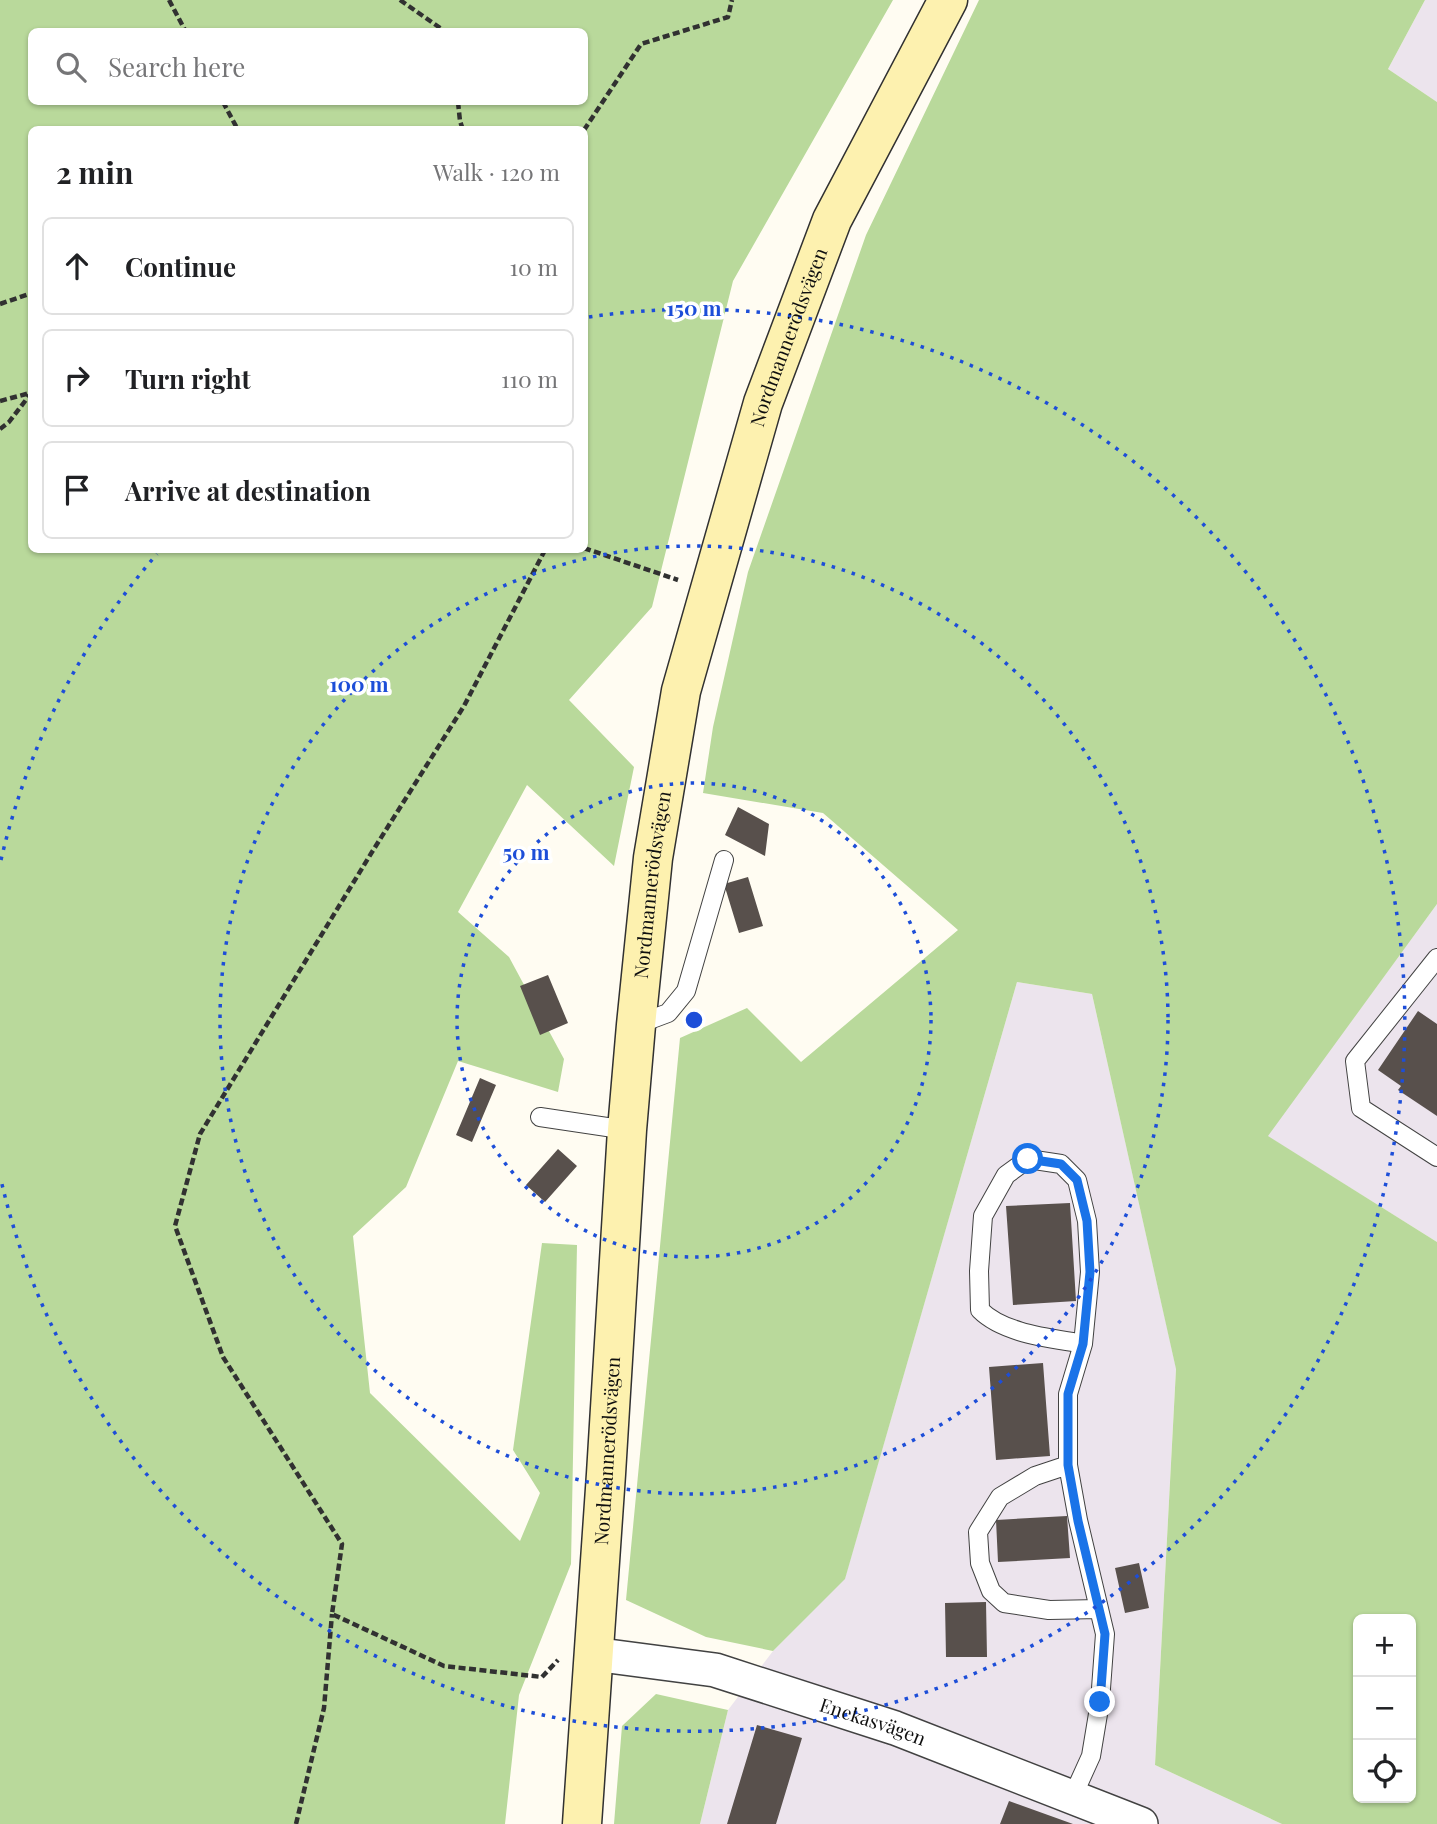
<!DOCTYPE html>
<html lang="en">
<head>
<meta charset="utf-8">
<style>
	body { margin:0; font-family:"Playfair Display",serif; background:#f2f2f2; color:#202124 }
	.controls { position:absolute; right:21px; bottom:21px; display:grid; overflow:hidden; border-radius:10px; box-shadow:0 2px 5px #0004 }
	.controls button { width:63px; height:63px; display:grid; place-items:center; padding:0; border:0; border-bottom:2px solid #e0e0e0; background:#fff; color:#202124; font:35px sans-serif }
	.stop { position:absolute; width:21px; height:21px; margin:-16px; border:5px solid #1a73e8; border-radius:50%; background:#fff }
	.stop.end { background:#1a73e8; border-color:#fff; box-shadow:0 2px 7px #0008 }
	.list { margin:0; padding:0; list-style:none }
	h2 { display:flex; justify-content:space-between; align-items:center; height:91px; margin:0; padding:0 28px; font-size:30px }
	h2 small { font-size:23px; font-weight:400; color:#757577 }
	.list li { display:grid; grid-template-columns:46px 1fr auto; gap:21px; align-items:center; box-sizing:border-box; height:98px; margin:0 14px 14px; padding:0 14px; border:2px solid #e0e0e0; border-radius:10px }
	.list b { display:block; font-size:26px; white-space:nowrap }
	.list em { font-size:23px; font-style:normal; color:#757577 }
	.icon { flex:none; width:38px; height:38px; fill:none; stroke:currentColor; stroke-width:2; stroke-linecap:round; stroke-linejoin:round }
	.map { position:relative; flex:none; width:1437px; height:1824px; overflow:hidden }
	.search { position:absolute; background:#fff; box-shadow:0 2px 5px #0004; left:28px; top:28px; width:560px; height:77px; display:flex; align-items:center; gap:18px; box-sizing:border-box; padding:0 24px; border-radius:10px; color:#757577; font-size:26px }
	.panel { position:absolute; background:#fff; box-shadow:0 2px 5px #0004; left:28px; top:126px; width:560px; height:427px; border-radius:10px }
	.map>svg:first-child { display:block }
	.industrial { fill:#ece4ed }
	.forest { fill:#b9d99b; fill-rule:evenodd }
	.building { fill:#58504c }
	.lines { fill:none; stroke-linecap:round; stroke-linejoin:round }
	.service-casing { stroke:#424242; stroke-width:20 }
	.minor-casing { stroke:#424242; stroke-width:36 }
	.secondary-casing { stroke:#313131; stroke-width:41 }
	.path { stroke:#313131; stroke-width:4.5; stroke-dasharray:7 3.5; stroke-linecap:butt }
	.service { stroke:#fff; stroke-width:18 }
	.minor { stroke:#fff; stroke-width:33 }
	.secondary { stroke:#fdf1af; stroke-width:38 }
	.route { stroke:#1a73e8; stroke-width:9 }
	.ring { fill:none; stroke:#1d4ed8; stroke-width:3.5; stroke-dasharray:3.5 7 }
	.labels { text-anchor:middle; stroke-width:7; stroke-linejoin:round; paint-order:stroke }
	.street-label { font-size:19px; fill:#0f0f0f; stroke:#fff }
	.centre { fill:#1d4ed8; stroke:#fff; stroke-width:3.5 }
	.ring-label { font-size:21px; text-anchor:middle; font-weight:bold; fill:#1d4ed8; stroke:#fff; stroke-width:7; stroke-linejoin:round; paint-order:stroke }
</style>
</head>
<body>
<div class="map">
<svg width="1437" height="1824" viewBox="0 0 1437 1824">
	<rect width="100%" height="100%" fill="#fffcf2"/>
	<path class="industrial" d="M1425,0H1437V102L1388,69Z
		M1437,904V1242L1267,1136Z
		M1017,982L1092,994L1176,1368L1155,1765L1282,1824H700L728,1710L773,1651L845,1578Z"/>
	<path class="forest" d="M0,0H893L733,281L652,607L569,700L634,767L614,866L527,785L458,912L509,957L564,1059L558,1092L458,1061L406,1187L353,1236L370,1393L520,1541L540,1493L513,1450L542,1243L577,1245L571,1564L519,1695L505,1824H0ZM32,32H584V102H32ZM32,130H584V550H32Z
		M979,0H1425L1388,69L1437,102V904L1268,1136L1437,1242V1824H1282L1155,1765L1176,1369L1092,994L1017,982L845,1579L773,1651L706,1637L626,1600L680,1038L747,1008L801,1062L958,930L823,813L703,793L713,727L748,572L866,235ZM1411,1619V1798H1358V1619Z
		M656,1694L728,1710L700,1824H614L622,1726Z"/>
	<path class="building" d="M738,807L769,824L765,856L725,835Z
		M748,877L763,926L739,933L724,884Z
		M548,975L568,1023L540,1035L520,986Z
		M1418,1011L1437,1024V1116L1398,1090L1401,1086L1378,1070Z
		M480,1078L496,1085L472,1142L456,1135Z
		M558,1149L577,1166L545,1202L526,1185Z
		M1070,1203L1076,1301L1013,1305L1006,1206Z
		M1043,1363L1050,1456L996,1460L989,1367Z
		M1067,1516L1070,1558L998,1562L996,1520Z
		M1139,1563L1149,1608L1125,1613L1115,1568Z
		M986,1602L987,1657H946L945,1603Z
		M757,1725L802,1738L776,1824H727Z
		M1009,1801L1073,1824H1000Z"/>
	<g class="lines">
		<g class="service-casing">
			<path id="service" d="M1437,958L1355,1061L1361,1108L1437,1157
				M636,1025L668,1013L686,991L724,860
				M540,1117L627,1130
				M1068,1465L1035,1476L1000,1497L978,1532L980,1563L991,1591L1004,1603L1049,1610L1099,1609
				M1072,1798L1091,1756L1100,1702L1105,1634L1078,1520L1068,1465V1394L1083,1344L1090,1272L1087,1221L1077,1180L1061,1164L1028,1159L1006,1175L983,1216L979,1271L980,1310C1004,1334 1051,1338 1083,1344"/>
		</g>
		<g class="minor-casing">
			<g id="minor">
				<path id="s1" d="M593,1654L715,1670L895,1728L1141,1824"/>
			</g>
		</g>
		<g class="secondary-casing">
			<g id="secondary">
				<path id="s2" d="M582,1824L606,1474L627,1130L636,1025L653,858L681,691L763,403L832,220L948,0"/>
			</g>
		</g>
		<path class="path" d="M169,0L186,32
			M400,0L446,32
			M223,102L238,130
			M458,102L460,121L463,130
			M584,130L641,44L728,17L732,0
			M0,304L32,293
			M0,401L30,393
			M0,429L9,422L32,392
			M584,548L678,580
			M545,550L464,706L372,852L200,1134L175,1226L223,1357L342,1544L332,1614L444,1666L542,1677L558,1660
			M296,1824L324,1708L332,1614"/>
		<use href="#service" class="service"/>
		<use href="#minor" class="minor"/>
		<use href="#secondary" class="secondary"/>
	</g>
	<g class="lines">
		<path class="route" d="M1028,1159L1061,1164L1077,1180L1087,1221L1090,1272L1083,1344L1068,1394V1465L1078,1521L1105,1634L1100,1702"/>
	</g>
	<g class="ring">
		<circle cx="694" cy="1020" r="237"/>
		<circle cx="694" cy="1020" r="474"/>
		<path d="M1 860A711 711 0 0 1 157 554M589 317A711 711 0 1 1 1 1180"/>
	</g>
	<g class="labels">
		<g class="street-label">
			<text dy="7" stroke="none"><textPath href="#s2" startOffset="1508">Nordmannerödsvägen</textPath></text>
			<text dy="7" stroke="none"><textPath href="#s2" startOffset="942">Nordmannerödsvägen</textPath></text>
			<text dy="7" stroke="none"><textPath href="#s2" startOffset="374">Nordmannerödsvägen</textPath></text>
			<text dy="7" stroke="none"><textPath href="#s1" startOffset="289">Enekasvägen</textPath></text>
		</g>
	</g>
	<circle cx="694" cy="1020" r="10" class="centre"/>
	<g class="ring-label">
		<text x="694" y="316">150 m</text>
		<text x="359" y="692">100 m</text>
		<text x="526" y="860">50 m</text>
	</g>
</svg>
<div class="controls">
<button>+</button>
<button>−</button>
<button><svg class="icon" aria-label="locate" viewBox="0 0 24 24"><circle cx="12" cy="12" r="6"/><path d="M12 2v4M12 18v4M2 12h4M18 12h4"/></svg></button>
</div>
<div class="stop" style="left:1028px;top:1159px"></div>
<div class="stop end" style="left:1100px;top:1702px"></div>
<div class="search"><svg class="icon" aria-label="search" viewBox="0 0 24 24"><circle cx="10" cy="10" r="6"/><path d="M15 15l6 6"/></svg>Search here</div>
<section class="panel">
<h2>2 min<small>Walk · 120 m</small></h2>
<ul class="list">
<li><svg class="icon" aria-label="ahead" viewBox="0 0 24 24"><path d="M12 20V5M6 11l6-6 6 6"/></svg><div><b>Continue</b></div><em>10 m</em></li>
<li><svg class="icon" aria-label="right" viewBox="0 0 24 24"><path d="M7 20v-9h11M14 6l5 5-5 5"/></svg><div><b>Turn right</b></div><em>110 m</em></li>
<li><svg class="icon" aria-label="arrive" viewBox="0 0 24 24"><path d="M6 21V4h12l-3 4 3 4H6"/></svg><div><b>Arrive at destination</b></div></li>
</ul>
</section>
</div>
</body>
</html>
